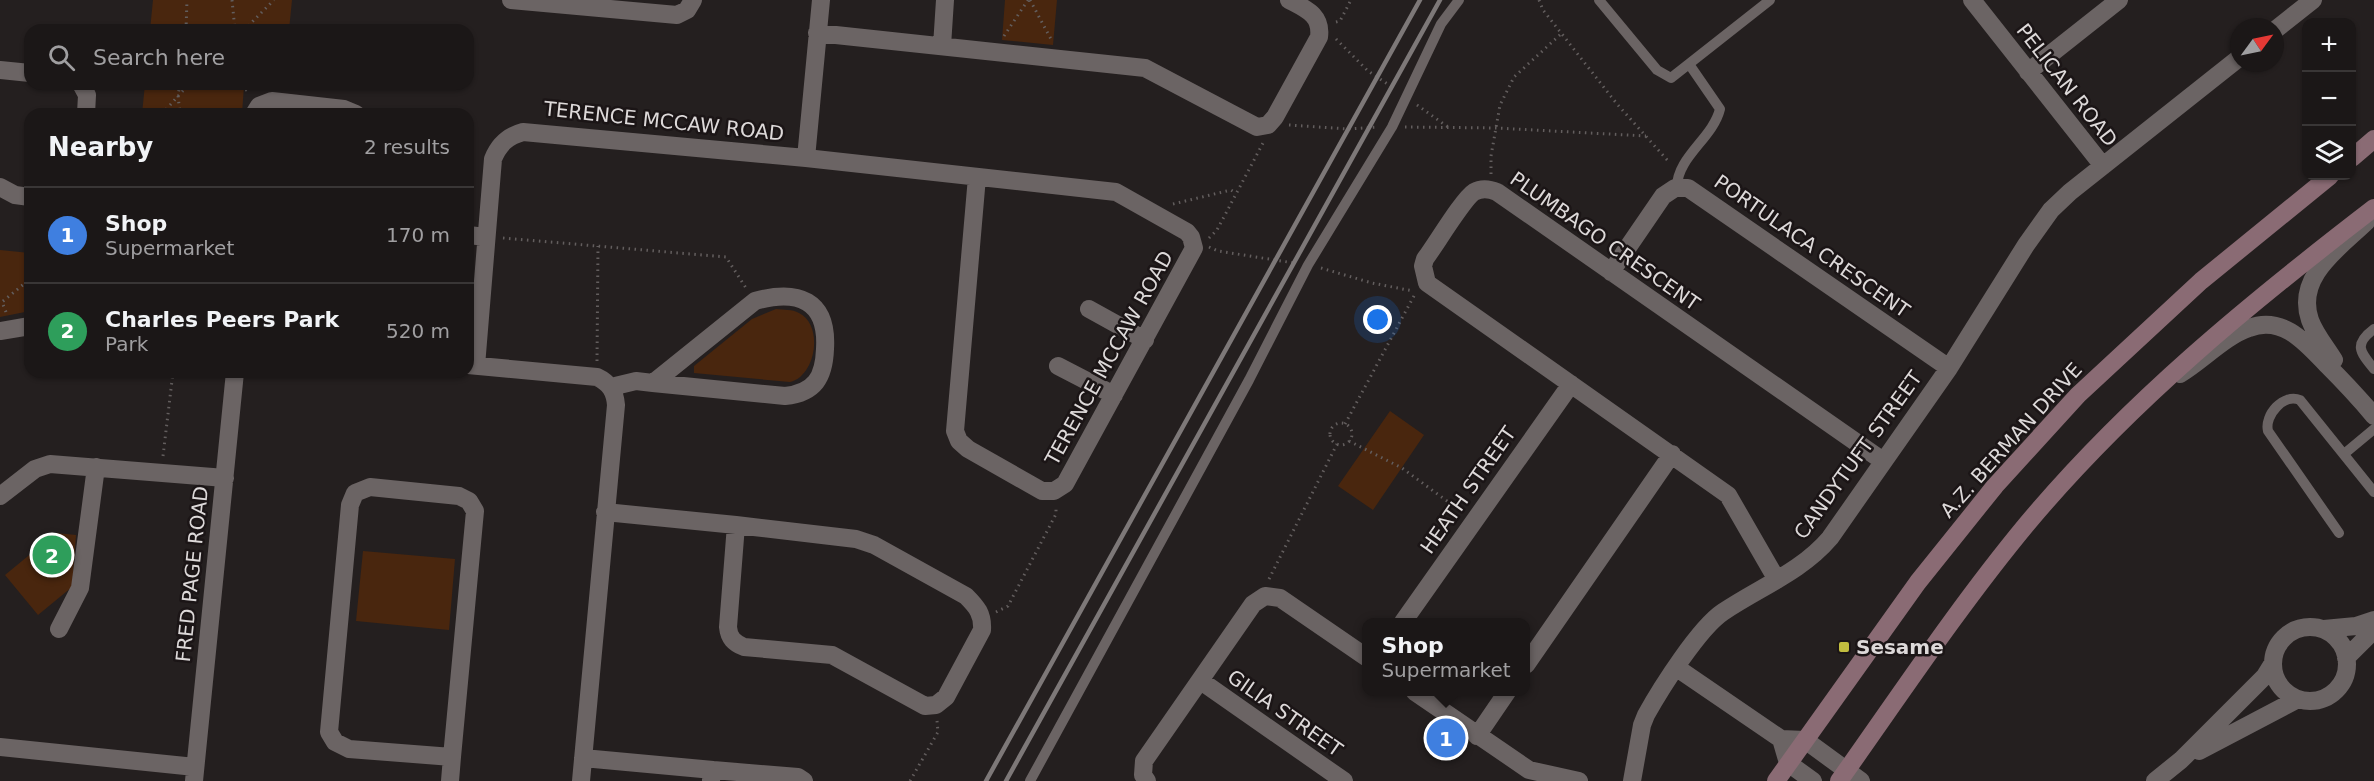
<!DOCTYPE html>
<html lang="en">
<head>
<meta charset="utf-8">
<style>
	body { margin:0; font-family:"DejaVu Sans",sans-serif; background:#242020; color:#f1f3f6 }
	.controls { position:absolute; right:18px; top:18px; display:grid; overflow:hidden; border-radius:12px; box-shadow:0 2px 4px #0004 }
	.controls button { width:54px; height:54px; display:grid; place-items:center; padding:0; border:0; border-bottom:2px solid #393636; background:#1b1717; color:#f1f3f6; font:30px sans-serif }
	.compass { position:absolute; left:2230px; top:18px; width:54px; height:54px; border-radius:50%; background:#1b1717; box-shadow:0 2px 4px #0004; rotate:57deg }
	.you { position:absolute; left:1378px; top:320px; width:21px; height:21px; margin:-15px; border:4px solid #fff; border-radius:50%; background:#1a73e8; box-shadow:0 0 0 9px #1a73e833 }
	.badge { display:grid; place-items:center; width:39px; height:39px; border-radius:50%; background:#7c3aed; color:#fff; font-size:20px; font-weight:700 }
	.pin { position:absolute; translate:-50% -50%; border:3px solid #fff; box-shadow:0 2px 6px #0006 }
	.popup { position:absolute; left:1362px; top:618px; width:168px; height:78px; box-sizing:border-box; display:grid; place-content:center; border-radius:12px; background:#1b1717; filter:drop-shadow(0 2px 4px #0005); font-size:20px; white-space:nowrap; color:#a09fa1 }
	.popup b { font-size:22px; color:#f1f3f6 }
	.popup::after { content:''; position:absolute; left:50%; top:100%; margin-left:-12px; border:12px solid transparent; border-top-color:#1b1717 }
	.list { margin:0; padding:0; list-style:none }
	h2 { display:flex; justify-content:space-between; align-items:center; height:78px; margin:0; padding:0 24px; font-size:26px }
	h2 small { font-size:20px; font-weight:400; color:#a09fa1 }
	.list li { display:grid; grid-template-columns:39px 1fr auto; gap:18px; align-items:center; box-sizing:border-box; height:96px; padding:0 24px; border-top:2px solid #393636 }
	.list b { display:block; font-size:22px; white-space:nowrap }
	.list p { margin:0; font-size:20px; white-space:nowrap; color:#a09fa1 }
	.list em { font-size:20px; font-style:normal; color:#a09fa1 }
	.icon { flex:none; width:33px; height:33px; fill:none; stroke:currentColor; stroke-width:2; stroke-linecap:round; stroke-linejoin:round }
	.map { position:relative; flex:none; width:2374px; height:781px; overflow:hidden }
	.search { position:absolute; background:#1b1717; box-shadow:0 2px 4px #0004; left:24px; top:24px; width:450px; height:66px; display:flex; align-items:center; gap:15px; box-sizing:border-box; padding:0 21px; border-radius:18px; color:#a09fa1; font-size:22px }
	.panel { position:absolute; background:#1b1717; box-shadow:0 2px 4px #0004; left:24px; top:108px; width:450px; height:270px; border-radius:18px }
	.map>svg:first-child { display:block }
	.green { fill:#49260e }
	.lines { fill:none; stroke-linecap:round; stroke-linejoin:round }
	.path { stroke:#635e5e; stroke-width:3; stroke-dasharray:1.5 4.5; stroke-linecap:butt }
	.lane { stroke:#6b6464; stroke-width:10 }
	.street { stroke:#6b6464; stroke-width:18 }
	.secondary { stroke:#8a6b74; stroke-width:18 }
	.rail { stroke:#7d7878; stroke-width:4.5 }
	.poi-dot { fill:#c2bd3f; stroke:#1b1516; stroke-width:2 }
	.labels { text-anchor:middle; stroke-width:5; stroke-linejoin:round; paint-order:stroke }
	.street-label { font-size:20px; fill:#ddd9d9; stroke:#1b1516 }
	.poi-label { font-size:20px; font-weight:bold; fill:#ddd9d9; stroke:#1b1516; text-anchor:start }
</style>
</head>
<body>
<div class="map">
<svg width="2374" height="781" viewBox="0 0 2374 781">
	<rect width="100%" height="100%" fill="#241f1f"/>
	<path class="green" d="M153,0H292L289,30H150Z
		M1005,0H1057L1053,45L1002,40Z
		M145,84H284V89L244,85L242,114H142Z
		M0,250L30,253V311L0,317Z
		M776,309C784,310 792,309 799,313C824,325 816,376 790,382L694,373V366L752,319Z
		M1390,411L1424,435L1373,510L1338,486Z
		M56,533L76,535L72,587L38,615L5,575Z
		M363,551L455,559L449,630L356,621Z"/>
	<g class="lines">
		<path class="path" d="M232,0L235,30
			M1030,0L1052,41
			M1539,0L1543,10L1617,104L1669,162
			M1336,22L1340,21L1351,0
			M186,30L187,0
			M244,30L274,0
			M1004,36L1028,0
			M1336,39L1368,71L1395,89
			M180,84L178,95L180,114
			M244,84L245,89L249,92
			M1417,105L1448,127
			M162,114L189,84
			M1289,125L1348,129L1378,127
			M1405,127L1496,128L1646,136
			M1491,174V156L1500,105L1514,77L1562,33
			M1173,204L1231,190L1236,193
			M503,238L726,257L746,288
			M1209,238L1217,230L1263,143
			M1209,247L1218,251L1294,263
			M1321,268L1372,283L1413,291
			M6,312L2,302L30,279
			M597,361L598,246
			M1330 434a11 11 0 1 1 22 0a11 11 0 1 1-22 0Z
			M1345,424L1415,294
			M1349,441L1402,468L1462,512
			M163,456L173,372
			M1269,579L1337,444
			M996,612L1008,606L1056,514V508
			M910,781L938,732L937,721"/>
		<path class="lane" d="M1599,0L1657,70L1671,78L1770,0
			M1677,187C1677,157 1713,138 1720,109L1689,64
			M2374,329C2354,344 2359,351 2374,369
			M2344,454L2374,429
			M2339,533L2268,431C2264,415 2284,393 2300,400L2374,492
			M1030,781L1249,380L1308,265L1392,127L1441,24L1459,0"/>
		<path class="street" d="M511,0L677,15L687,10L693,0
			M1972,0L2103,166
			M2275,30L2313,0
			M817,33L1145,68L1257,127L1268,125L1275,117L1319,37C1322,15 1306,9 1289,0
			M942,46L945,0
			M0,70L30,73
			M2028,72L2119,0
			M81,84L87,95L86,114
			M254,114L259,106L272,101L344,109L356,114
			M806,158L821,0
			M0,187L15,195L30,197
			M468,235L486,237
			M1611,272L1663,196L1675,188H1688L1949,368
			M1089,309L1145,340
			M0,331L30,326
			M2334,360C2326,347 2315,334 2310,320C2295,277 2339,248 2366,222
			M468,365L597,377C610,383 615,392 616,405L581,781
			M476,366L493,159C499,144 508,136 523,132L806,158L1116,192L1187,232L1191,237L1194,248L1065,484L1054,491H1042L968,449L959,441L955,431L977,177
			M1058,366L1114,395
			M2180,374C2202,361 2225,336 2249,328C2283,315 2306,343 2327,365C2343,381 2359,398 2374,416
			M611,387L636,381L653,383L785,396C815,393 824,377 825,349C828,300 798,289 755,301L653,383
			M370,487L459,496L469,501L475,511L452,757L349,749L335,742L329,732L350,505L355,493Z
			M0,496L35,469L50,464L225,478
			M605,512L736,525L856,539L874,545L966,596C977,607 983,614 982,630L946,697L936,705L925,706L832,655L744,647C734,643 729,638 728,627L736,525
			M1777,580L1728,495L1427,283L1423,266L1425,259C1435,246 1463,199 1474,192C1481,188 1490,189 1497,192L1883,461
			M1403,622L1571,384
			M2273 664a37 37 0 1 1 74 0a37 37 0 1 1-74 0Z
			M59,629L80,588L96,467
			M2324,629L2356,626L2374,620
			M2346,658L2374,630
			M1526,665L1672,454
			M1677,668L1781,739L1805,740L1861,781
			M1201,681L1344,781
			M1415,692L1529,770L1579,781
			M1477,736L1507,692
			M1781,739L1788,763L1813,781
			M0,747L195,767
			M2199,751L2298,699
			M583,758L713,770
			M711,780L713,770L798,777L804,781
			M194,781L235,372
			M450,781L452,757
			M1147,781L1143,775L1144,761L1253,604L1265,596L1280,598L1366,657
			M1632,781L1642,725L1646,715C1661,688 1699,628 1723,612C1760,587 1801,572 1830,538L1949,368L2026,245L2051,210L2070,192L2239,58
			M2155,781L2181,760L2265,676L2273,663"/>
		<path class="secondary" d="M2352,158L2374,139
			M1776,781L1918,582L1995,486L2078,395L2201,281L2330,176
			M1839,781C1900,695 1959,606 2026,525C2128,403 2249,304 2374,208"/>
		<path class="rail" d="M986,781L1420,0
			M1006,781L1440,0"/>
	</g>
	<rect class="poi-dot" x="1838" y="641" width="12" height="12" rx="3"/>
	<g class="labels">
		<g class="street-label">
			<text transform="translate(2067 85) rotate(52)" y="7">PELICAN ROAD</text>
			<text transform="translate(664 121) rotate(6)" y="7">TERENCE MCCAW ROAD</text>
			<text transform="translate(1605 241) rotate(35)" y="7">PLUMBAGO CRESCENT</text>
			<text transform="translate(1812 246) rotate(35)" y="7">PORTULACA CRESCENT</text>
			<text transform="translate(1109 358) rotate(-61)" y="7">TERENCE MCCAW ROAD</text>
			<text transform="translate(2011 440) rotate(-48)" y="7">A.Z. BERMAN DRIVE</text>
			<text transform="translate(1858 455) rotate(-54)" y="7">CANDYTUFT STREET</text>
			<text transform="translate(1468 490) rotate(-55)" y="7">HEATH STREET</text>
			<text transform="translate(192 574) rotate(-84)" y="7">FRED PAGE ROAD</text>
			<text transform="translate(1285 713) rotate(35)" y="7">GILIA STREET</text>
		</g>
		<g class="poi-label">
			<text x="1856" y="654">Sesame</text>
		</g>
	</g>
</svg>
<div class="controls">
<button>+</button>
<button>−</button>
<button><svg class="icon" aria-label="layers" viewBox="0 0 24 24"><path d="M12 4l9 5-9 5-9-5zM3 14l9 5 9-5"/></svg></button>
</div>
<svg class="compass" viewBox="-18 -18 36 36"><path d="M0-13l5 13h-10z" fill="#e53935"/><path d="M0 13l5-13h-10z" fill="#a09fa1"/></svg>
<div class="you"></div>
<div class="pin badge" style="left:1446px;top:738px;background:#3f7fe0">1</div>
<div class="popup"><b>Shop</b>Supermarket</div>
<div class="pin badge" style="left:52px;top:555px;background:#2e9e5b">2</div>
<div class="search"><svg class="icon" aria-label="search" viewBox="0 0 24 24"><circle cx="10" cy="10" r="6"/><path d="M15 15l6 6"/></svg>Search here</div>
<section class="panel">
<h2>Nearby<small>2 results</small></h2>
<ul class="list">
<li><span class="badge" style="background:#3f7fe0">1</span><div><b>Shop</b><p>Supermarket</p></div><em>170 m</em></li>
<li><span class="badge" style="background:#2e9e5b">2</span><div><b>Charles Peers Park</b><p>Park</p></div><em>520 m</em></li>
</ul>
</section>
</div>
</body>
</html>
